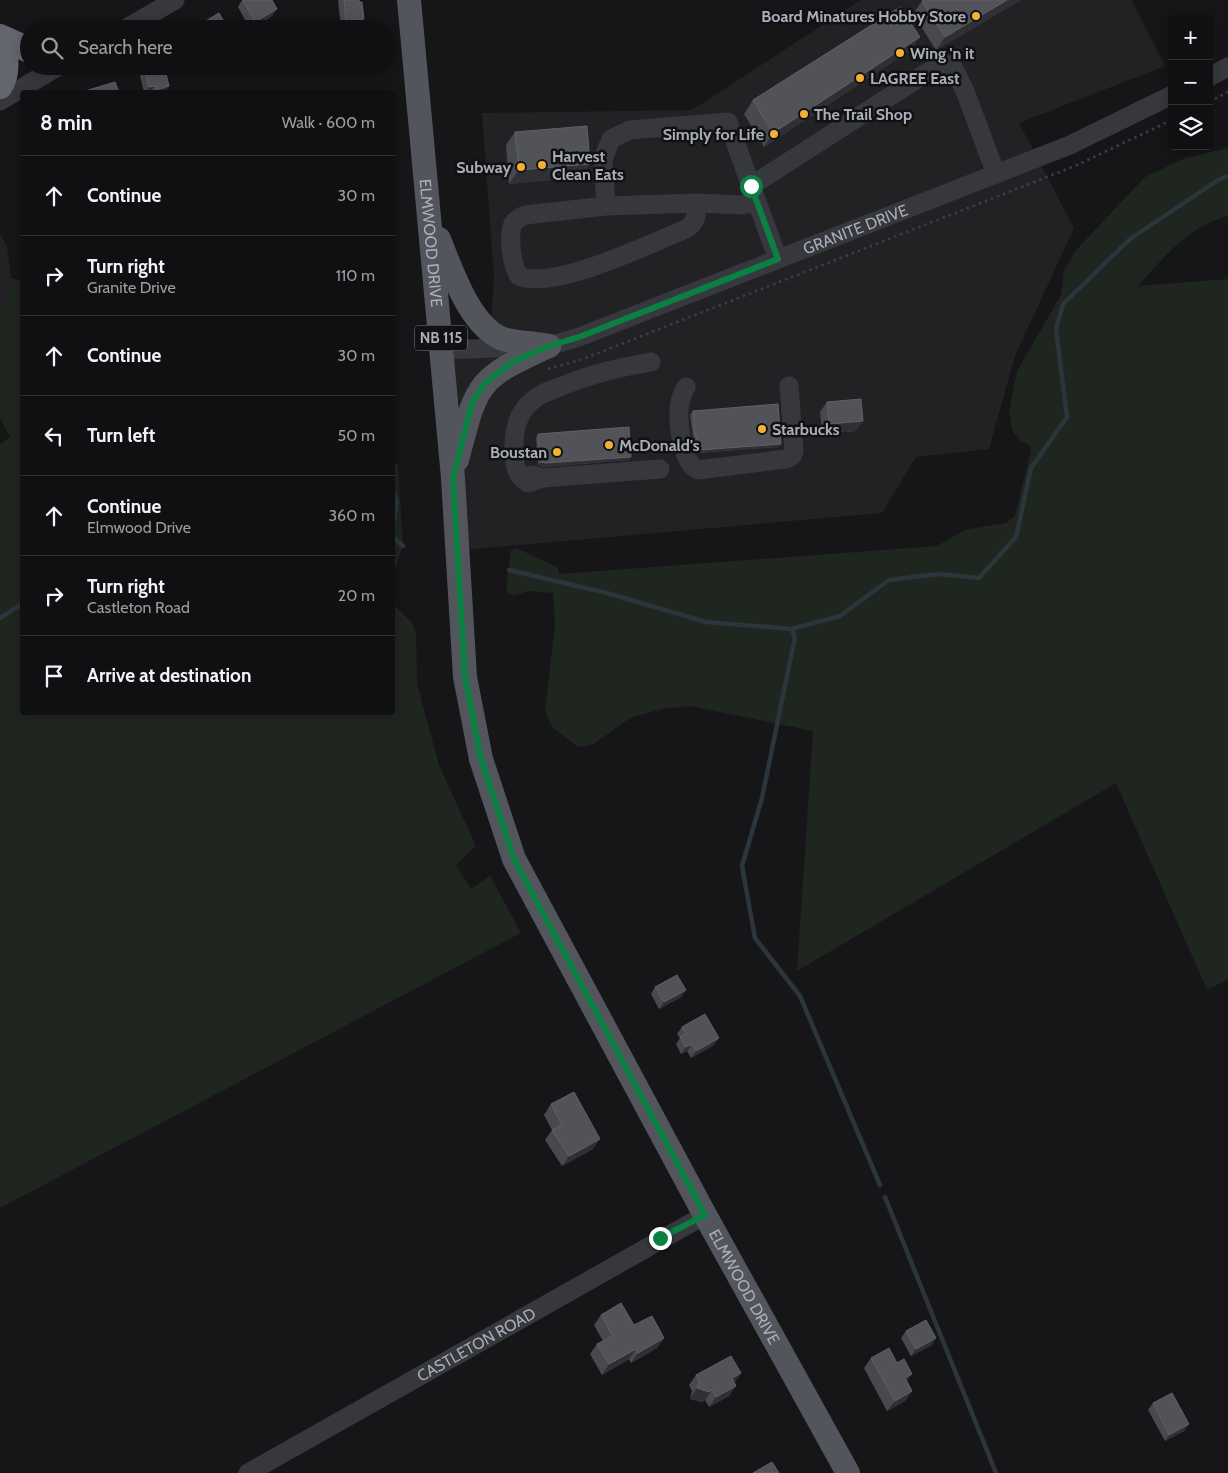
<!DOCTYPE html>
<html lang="en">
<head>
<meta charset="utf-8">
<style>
	body { margin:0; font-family:Cabin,sans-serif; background:#1e1e20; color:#f1f3f6 }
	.controls { position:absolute; right:15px; top:15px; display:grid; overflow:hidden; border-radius:5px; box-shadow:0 2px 12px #0003 }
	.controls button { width:45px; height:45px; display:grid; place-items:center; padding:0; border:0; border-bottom:1px solid #303032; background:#101012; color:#f1f3f6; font:25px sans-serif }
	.stop { position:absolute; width:15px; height:15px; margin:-11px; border:4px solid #0b8043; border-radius:50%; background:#fff }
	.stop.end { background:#0b8043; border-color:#fff; box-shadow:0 1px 5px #0008 }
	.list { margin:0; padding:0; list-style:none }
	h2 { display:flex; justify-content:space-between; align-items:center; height:65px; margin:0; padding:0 20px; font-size:21px }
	h2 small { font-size:16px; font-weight:400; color:#9c9d9f }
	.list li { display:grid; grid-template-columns:32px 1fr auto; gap:15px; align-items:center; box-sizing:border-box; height:80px; padding:0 20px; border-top:1px solid #303032 }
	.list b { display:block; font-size:19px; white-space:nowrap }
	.list p { margin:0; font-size:16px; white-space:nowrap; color:#9c9d9f }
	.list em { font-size:16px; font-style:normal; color:#9c9d9f }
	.icon { flex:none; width:28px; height:28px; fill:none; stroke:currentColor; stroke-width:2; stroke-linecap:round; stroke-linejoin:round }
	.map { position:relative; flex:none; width:1228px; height:1473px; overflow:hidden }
	.search { position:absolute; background:#101012; box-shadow:0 2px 12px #0003; left:20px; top:20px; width:375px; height:55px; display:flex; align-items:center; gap:12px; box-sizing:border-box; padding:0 18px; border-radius:28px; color:#9c9d9f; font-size:19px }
	.panel { position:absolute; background:#101012; box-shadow:0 2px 12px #0003; left:20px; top:90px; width:375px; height:625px; border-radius:5px }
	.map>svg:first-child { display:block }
	.built { fill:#222225 }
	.green { fill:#1e261f }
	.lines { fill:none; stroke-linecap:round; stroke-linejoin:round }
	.stream { stroke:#2c353c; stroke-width:4.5 }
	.path { stroke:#3d3f44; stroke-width:2.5; stroke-dasharray:2.5 4; stroke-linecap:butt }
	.minor { stroke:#37383d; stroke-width:19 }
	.major { stroke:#53555c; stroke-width:24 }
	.highway { stroke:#63666e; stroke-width:26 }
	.wall { fill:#47494d }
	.shaded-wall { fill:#2f3033 }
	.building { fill:#525359; stroke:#5f6168 }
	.route { stroke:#0b8043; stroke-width:6 }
	.poi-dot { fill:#f2b134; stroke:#111113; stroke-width:2 }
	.labels { text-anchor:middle; stroke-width:5; stroke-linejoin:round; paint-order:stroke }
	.shield { fill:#111113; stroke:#7b7e86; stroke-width:1 }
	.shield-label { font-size:15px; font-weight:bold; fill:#a8adb8 }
	.poi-label { font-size:16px; font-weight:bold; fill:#a8adb8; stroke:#111113; text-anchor:start }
	.street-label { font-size:16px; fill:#a8adb8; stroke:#111113 }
</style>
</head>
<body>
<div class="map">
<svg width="1228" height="1473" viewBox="0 0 1228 1473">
	<rect width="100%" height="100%" fill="#161618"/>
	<path class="built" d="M861,0H1132L1165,66L1019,123L1074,228L1015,356L989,449L916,457L882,513L462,550L447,344L490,340L494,277L482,113L692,110Z
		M0,234L7,246L11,278L9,308L0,315Z"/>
	<path class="green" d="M1228,148V216C1190,225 1163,258 1138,286L1228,279V979L1207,990L1116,783L797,971L813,731L690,706L662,709L630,718L594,744L578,747L552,727L545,710L555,626L553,593L528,591L514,596L508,593L506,587L511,551L516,548L553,565L558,568L559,574L937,546L965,530L1006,523L1015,516L1031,451L1029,445L1021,441L1013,432L1009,412L1017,371L1061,295L1064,270L1077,249L1145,177L1185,158Z
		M11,278L22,281V712H392L393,604L412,623L416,633L417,684L439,765L476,846L456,865L471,889L490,876L521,933L0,1208V444L10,437L0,418V315L9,308Z
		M393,464H398L403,546L393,575Z"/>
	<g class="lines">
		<path class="stream" d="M392,490L397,501L392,531
			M392,531L394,538L403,546
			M509,570L607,593L706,622L791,629L840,616L889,580L939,574L979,578L1016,537L1031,468L1067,417L1056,329L1063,304L1130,239L1218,180L1228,176
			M0,618L22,604
			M791,629L795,637L762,798L742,866L755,938L800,996L880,1185
			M885,1197L996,1473"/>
		<path class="path" d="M1209,102L1228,92
			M548,369L583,359L1075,166L1172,120"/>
		<g class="minor">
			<path d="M125,29L175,0"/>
			<path d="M1209,77L1228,67"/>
			<path d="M0,101L59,66"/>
			<path d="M696,203L742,205L756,202"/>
			<path d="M606,206L696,203C697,215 697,222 686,229C651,243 554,291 519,276C512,266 508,236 513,224C516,219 520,217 525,215L606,206L603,159L611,139L630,130L728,122L751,186"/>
			<path d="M778,259L751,186L942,63L952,65L965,91L996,174"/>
			<path id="s1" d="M442,350L549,346L579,337L1070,145L1172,95"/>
			<path d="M686,387C684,391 681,397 680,402C677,418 681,463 698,470L786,459L792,456L794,451L789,386"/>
			<path d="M532,475L543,478L660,469"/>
			<path d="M543,478L528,483C514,474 514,461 514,446C514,428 518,413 532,401C540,393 552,390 562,386C595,373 617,368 651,362"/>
			<path id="s2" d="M248,1473L705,1215"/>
		</g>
		<g class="major">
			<path id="s3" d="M409,0L453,478L465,677L481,759L514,859L705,1215L848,1473"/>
			<path d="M439,239C451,269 470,327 503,339C517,343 535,343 549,346"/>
			<path d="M457,460C477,384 475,379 549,346"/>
		</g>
		<path class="highway" d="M0,37L29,50
			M0,86C9,72 5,53 1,38"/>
	</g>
	<path class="wall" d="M242,0L277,9L272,16L250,29L238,7Z
		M338,0H359V26L341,28Z
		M1021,0L936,50L913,14L922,1Z
		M911,50L764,147L744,114L753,100Z
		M144,69L165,92H144L140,76Z
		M515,132L590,164L581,177L509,184L506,145Z
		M827,402L856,431L822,434L820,412Z
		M693,411L781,444L778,447L698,453L693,437L690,415Z
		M538,434L629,460L544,467L538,465L536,438Z
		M655,987L686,990L681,997L659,1009L651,994Z
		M682,1027L714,1045L691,1058L687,1051L681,1054L676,1044L680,1038L677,1034Z
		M551,1104L593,1149L562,1166L545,1140L552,1130L544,1115Z
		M601,1315L634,1325L664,1338L657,1348L631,1363L629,1359L602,1375L590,1354L597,1344L603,1341L594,1325Z
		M906,1331L932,1345L911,1356L901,1338Z
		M871,1358L907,1381L912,1391L905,1401L887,1411L864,1368Z
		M741,1373L734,1383L729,1396L709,1407L705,1400L702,1402L690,1399L692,1391L689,1385L696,1375Z
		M1153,1403L1189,1424L1184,1431L1165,1441L1148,1410Z"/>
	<path class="shaded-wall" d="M1007,0H1021L936,50L945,37Z
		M277,9L272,16L250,29L255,22Z
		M364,19L359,26L341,28L346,21Z
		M920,37L911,50L764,147L773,133Z
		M155,86L150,92H146L149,87Z
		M169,86L165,92H154L156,90Z
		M590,164L581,177L509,184L519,170Z
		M863,421L856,431L822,434L829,424Z
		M781,444L778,447L698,453L700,450Z
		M631,457L629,460L544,467L538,465L540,462Z
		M686,990L681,997L659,1009L664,1002Z
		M719,1038L714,1045L691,1058L696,1051Z
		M692,1044L687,1051L681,1054L686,1047Z
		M600,1139L593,1149L562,1166L569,1156Z
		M664,1338L657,1348L631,1363L638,1353Z
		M936,1338L932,1345L911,1356L916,1349Z
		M636,1349L629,1359L602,1375L609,1364Z
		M741,1373L734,1383L732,1378Z
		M912,1374L905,1384V1378Z
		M736,1386L729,1396L709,1407L716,1397Z
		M697,1388L712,1390L705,1400L702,1402L690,1399Z
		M912,1391L905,1401L887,1411L895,1401Z
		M1189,1424L1184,1431L1165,1441L1169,1435Z"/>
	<path class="building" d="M243,0H272L277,9L255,22Z
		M344,0H359V2H362L364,19L346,21Z
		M924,0H1007L945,37L922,1Z
		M900,7L920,37L773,133L753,100Z
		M219,13L228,29H192Z
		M156,66H164L169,86L156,90L155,86L149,87L144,69Z
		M115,82L119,92H86L85,91Z
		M587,126L590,164L519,170L515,132Z
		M861,399L863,421L829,424L827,402Z
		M778,404L781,444L700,450L695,434L693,411Z
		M629,427L631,457L546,463L540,462L538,434Z
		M677,975L686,990L664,1002L655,987Z
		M705,1014L719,1038L696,1051L692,1044L686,1047L680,1037L686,1034L682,1027Z
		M574,1092L600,1139L569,1156L552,1130L562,1125L551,1104Z
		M621,1303L634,1325L652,1316L664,1338L638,1353L636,1349L609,1364L597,1344L613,1336L601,1315Z
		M926,1320L936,1338L916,1349L906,1331Z
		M889,1348L897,1363L904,1359L912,1374L905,1378L912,1391L895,1401L871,1358Z
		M731,1356L741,1373L732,1378L736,1386L716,1397L712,1390L709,1392L697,1388L699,1381L696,1375Z
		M1172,1393L1189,1424L1169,1435L1153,1403Z
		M772,1462L779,1473H753Z"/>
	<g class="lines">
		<path class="route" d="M660,1238L705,1215L514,859L481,759L465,677L453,478L472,403L484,384L512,362L549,346L579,337L778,259L751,186"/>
	</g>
	<g class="poi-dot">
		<circle cx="976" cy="16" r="5"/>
		<circle cx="900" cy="53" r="5"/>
		<circle cx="860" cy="78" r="5"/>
		<circle cx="804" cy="114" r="5"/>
		<circle cx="774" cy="134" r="5"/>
		<circle cx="542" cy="165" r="5"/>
		<circle cx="521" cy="167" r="5"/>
		<circle cx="762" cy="429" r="5"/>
		<circle cx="609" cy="445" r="5"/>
		<circle cx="557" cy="452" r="5"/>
	</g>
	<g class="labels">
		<rect class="shield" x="415" y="325.5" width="52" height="25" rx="4"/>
		<g class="shield-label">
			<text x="441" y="343">NB 115</text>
		</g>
		<g class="poi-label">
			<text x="966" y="22" text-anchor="end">Board Minatures Hobby Store</text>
			<text x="910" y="59">Wing 'n it</text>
			<text x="870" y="84">LAGREE East</text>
			<text x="814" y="120">The Trail Shop</text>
			<text x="764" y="140" text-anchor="end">Simply for Life</text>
			<text x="552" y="162">Harvest<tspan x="552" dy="18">Clean Eats</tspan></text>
			<text x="511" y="173" text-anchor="end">Subway</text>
			<text x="772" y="435">Starbucks</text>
			<text x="619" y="451">McDonald's</text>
			<text x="547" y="458" text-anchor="end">Boustan</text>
		</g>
		<g class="street-label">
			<text dy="6" stroke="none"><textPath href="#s1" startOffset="435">GRANITE DRIVE</textPath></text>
			<text dy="6" stroke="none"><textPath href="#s3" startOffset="244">ELMWOOD DRIVE</textPath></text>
			<text dy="6" stroke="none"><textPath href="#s3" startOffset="1354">ELMWOOD DRIVE</textPath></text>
			<text dy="6" stroke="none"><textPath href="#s2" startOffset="262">CASTLETON ROAD</textPath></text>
		</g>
	</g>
</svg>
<div class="controls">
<button>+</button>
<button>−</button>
<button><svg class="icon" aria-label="layers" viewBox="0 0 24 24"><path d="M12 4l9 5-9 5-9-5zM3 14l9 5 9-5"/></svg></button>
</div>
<div class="stop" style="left:751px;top:186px"></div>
<div class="stop end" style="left:660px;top:1238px"></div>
<div class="search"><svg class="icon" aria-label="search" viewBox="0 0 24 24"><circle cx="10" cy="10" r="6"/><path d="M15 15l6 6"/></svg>Search here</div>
<section class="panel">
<h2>8 min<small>Walk · 600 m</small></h2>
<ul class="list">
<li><svg class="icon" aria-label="ahead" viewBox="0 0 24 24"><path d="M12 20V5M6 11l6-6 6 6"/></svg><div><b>Continue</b></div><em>30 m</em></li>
<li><svg class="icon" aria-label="right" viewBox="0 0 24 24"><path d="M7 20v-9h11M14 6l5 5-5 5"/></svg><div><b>Turn right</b><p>Granite Drive</p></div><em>110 m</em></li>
<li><svg class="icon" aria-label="ahead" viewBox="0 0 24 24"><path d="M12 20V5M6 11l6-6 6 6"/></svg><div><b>Continue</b></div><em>30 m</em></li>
<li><svg class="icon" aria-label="left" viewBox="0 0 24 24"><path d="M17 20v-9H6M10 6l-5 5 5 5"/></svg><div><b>Turn left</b></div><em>50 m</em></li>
<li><svg class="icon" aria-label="ahead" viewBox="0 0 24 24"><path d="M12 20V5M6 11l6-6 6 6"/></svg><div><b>Continue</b><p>Elmwood Drive</p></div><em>360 m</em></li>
<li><svg class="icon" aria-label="right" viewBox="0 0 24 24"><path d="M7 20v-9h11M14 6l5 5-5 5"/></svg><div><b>Turn right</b><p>Castleton Road</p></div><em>20 m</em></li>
<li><svg class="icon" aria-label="arrive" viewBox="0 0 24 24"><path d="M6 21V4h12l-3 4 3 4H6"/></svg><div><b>Arrive at destination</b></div></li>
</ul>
</section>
</div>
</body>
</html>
